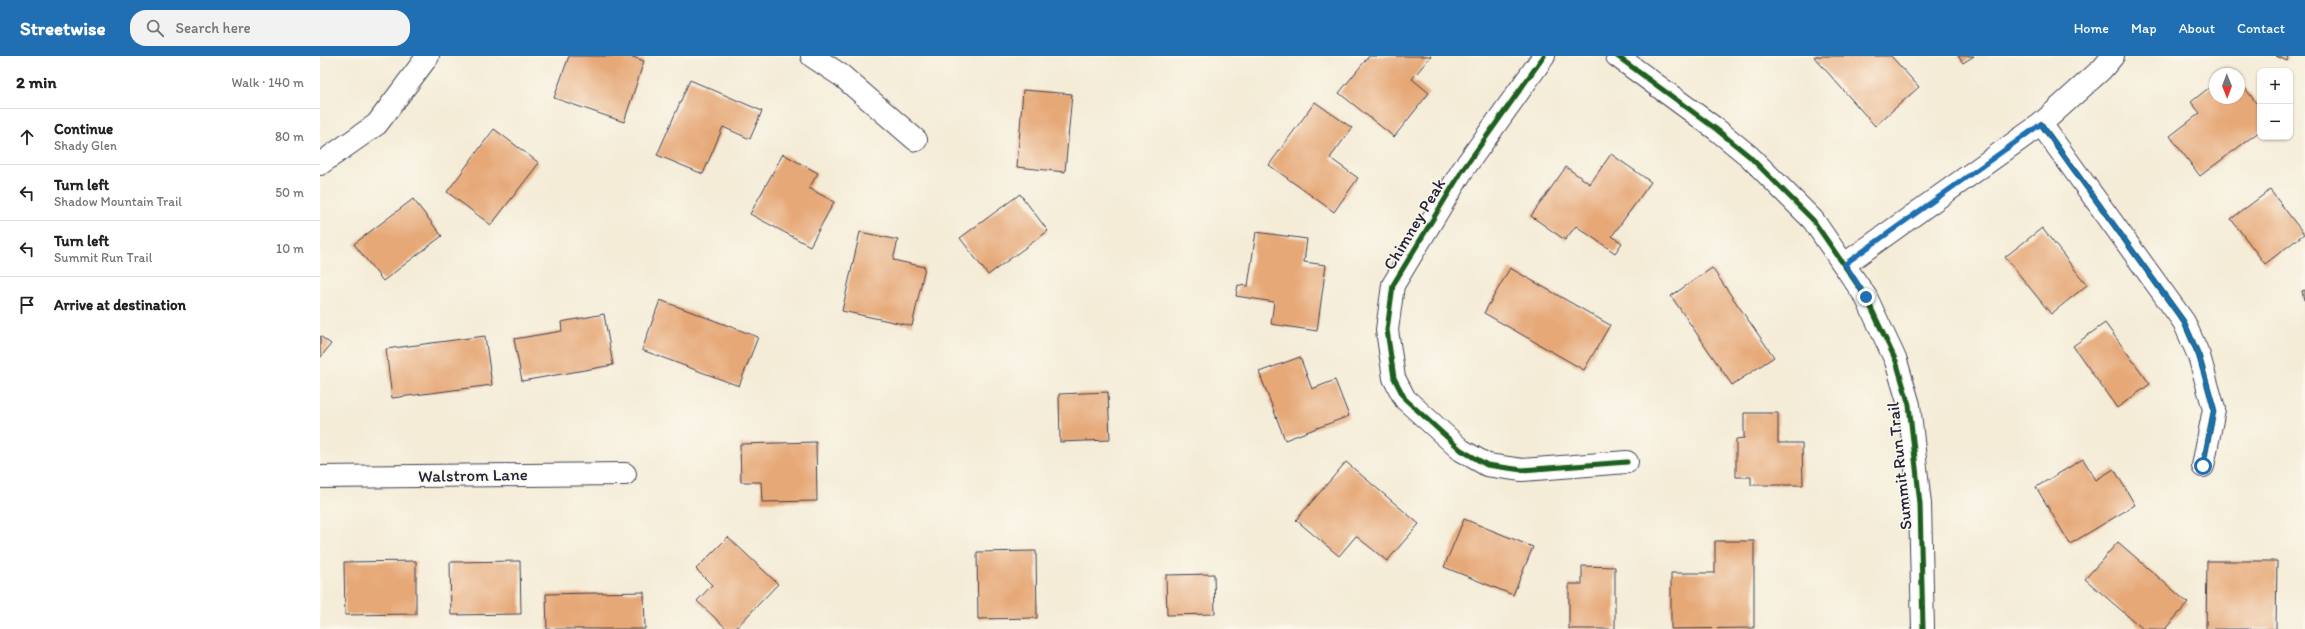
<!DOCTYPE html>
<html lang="en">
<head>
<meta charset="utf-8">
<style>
	body { margin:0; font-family:Itim,sans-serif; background:#f2f2f2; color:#202124 }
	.controls { position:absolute; right:12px; top:12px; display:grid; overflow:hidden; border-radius:8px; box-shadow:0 1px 3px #0004 }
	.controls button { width:36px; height:36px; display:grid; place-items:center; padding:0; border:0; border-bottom:1px solid #e0e0e0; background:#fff; color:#202124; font:20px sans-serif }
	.compass { position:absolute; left:1889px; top:12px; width:36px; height:36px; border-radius:50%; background:#fff; box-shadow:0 1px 3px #0004; rotate:179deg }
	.stop { position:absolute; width:12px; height:12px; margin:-9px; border:3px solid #1f6fb2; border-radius:50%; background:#fff }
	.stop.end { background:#1f6fb2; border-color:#fff; box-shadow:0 1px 4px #0008 }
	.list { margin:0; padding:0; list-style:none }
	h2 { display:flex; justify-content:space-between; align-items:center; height:52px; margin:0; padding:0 16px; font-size:17px }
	h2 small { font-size:13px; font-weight:400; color:#757577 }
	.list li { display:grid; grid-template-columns:26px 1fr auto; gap:12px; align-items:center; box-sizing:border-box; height:56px; padding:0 16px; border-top:1px solid #e0e0e0 }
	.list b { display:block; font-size:15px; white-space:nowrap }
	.list p { margin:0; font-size:13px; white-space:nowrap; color:#757577 }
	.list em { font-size:13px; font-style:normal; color:#757577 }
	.icon { flex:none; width:22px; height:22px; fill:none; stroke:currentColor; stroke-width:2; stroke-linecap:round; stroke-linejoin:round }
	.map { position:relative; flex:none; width:1985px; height:573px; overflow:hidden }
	header { display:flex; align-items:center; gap:24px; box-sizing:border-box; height:56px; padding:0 20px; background:#1f6fb2; color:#fff }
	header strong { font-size:19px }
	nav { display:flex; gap:22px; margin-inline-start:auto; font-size:14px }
	.search { width:280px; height:36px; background:#f2f2f2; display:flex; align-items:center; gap:10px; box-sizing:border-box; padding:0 14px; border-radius:16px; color:#757577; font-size:15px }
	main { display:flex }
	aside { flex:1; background:#fff }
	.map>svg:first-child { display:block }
	.building { fill:#e6a877 }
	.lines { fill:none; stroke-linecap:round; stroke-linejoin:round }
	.street-casing { stroke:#424052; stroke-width:24 }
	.street { stroke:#fff; stroke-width:22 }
	.cycleway-casing { stroke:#fbf7ec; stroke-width:8 }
	.cycleway { stroke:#1b5e20; stroke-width:5 }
	.route { stroke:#1f6fb2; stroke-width:5 }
	.labels { text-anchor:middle; stroke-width:3; stroke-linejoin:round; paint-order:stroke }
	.street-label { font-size:17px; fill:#22223b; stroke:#fbf7ec }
</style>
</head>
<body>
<header>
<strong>Streetwise</strong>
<div class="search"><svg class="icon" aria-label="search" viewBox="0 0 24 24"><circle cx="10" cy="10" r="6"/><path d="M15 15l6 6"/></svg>Search here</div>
<nav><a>Home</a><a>Map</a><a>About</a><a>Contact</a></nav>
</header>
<main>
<aside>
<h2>2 min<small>Walk · 140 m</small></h2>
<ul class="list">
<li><svg class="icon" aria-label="ahead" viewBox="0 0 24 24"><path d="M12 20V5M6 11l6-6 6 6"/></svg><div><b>Continue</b><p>Shady Glen</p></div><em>80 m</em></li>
<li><svg class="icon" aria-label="left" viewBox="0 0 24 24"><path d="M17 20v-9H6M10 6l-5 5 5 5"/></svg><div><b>Turn left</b><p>Shadow Mountain Trail</p></div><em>50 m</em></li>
<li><svg class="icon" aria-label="left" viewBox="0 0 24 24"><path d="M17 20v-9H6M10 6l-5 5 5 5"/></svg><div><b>Turn left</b><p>Summit Run Trail</p></div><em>10 m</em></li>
<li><svg class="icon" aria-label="arrive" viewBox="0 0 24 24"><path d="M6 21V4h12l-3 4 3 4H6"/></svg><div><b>Arrive at destination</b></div></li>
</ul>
</aside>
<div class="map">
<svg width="1985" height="573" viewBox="0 0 1985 573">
	<rect width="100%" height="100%" fill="#fbf7ec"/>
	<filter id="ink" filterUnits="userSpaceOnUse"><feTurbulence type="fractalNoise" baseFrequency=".025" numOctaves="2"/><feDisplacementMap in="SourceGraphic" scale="8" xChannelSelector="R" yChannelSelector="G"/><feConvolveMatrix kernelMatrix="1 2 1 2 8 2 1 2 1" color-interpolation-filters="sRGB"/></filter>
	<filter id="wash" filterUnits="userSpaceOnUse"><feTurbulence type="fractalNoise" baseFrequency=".012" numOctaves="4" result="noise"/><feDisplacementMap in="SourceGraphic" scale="16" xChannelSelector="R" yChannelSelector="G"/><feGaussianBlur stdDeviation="0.9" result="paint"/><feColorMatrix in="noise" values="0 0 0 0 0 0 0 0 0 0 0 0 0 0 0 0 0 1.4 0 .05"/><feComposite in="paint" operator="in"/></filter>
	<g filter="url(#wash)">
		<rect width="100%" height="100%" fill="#f4ecd7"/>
		<g id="blocks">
			<path class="building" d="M249,0H310L324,5L304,66L234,42Z
				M1049,0H1111L1092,23L1109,37L1074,81L1019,37Z
				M1496,0H1571L1599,31L1555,70L1494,1Z
				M1638,0H1654L1643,7Z
				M1956,0H1969L1967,5Z
				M370,24L442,55L430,83L403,71L383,118L337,99Z
				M1919,24L1940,52V75L1880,120L1850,80L1880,57L1871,46L1895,27V42H1919Z
				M703,34L752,38L745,116L697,111Z
				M995,46L1032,72L1010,102L1038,122L1014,156L949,109Z
				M174,73L219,107L171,169L127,136Z
				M463,98L498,117L489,132L514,146L490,190L430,158Z
				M1291,98L1331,126L1292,180L1302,187L1295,197L1256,170L1245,184L1211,160L1246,111L1270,128Z
				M1950,134L1984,178L1945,208L1911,163Z
				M700,138L728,175L668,219L640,182Z
				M93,143L122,180L63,225L34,188Z
				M1722,172L1767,229L1731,258L1685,201Z
				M540,176L578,184L573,204L605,211L592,270L522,255Z
				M936,176L987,183L984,206L1006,209L997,275L951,268L954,246L916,240L918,229L928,230Z
				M1190,212L1290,269L1264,314L1164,257Z
				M1392,212L1454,301L1412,329L1351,240Z
				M1985,234V244H1984L1982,235Z
				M340,244L438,281L419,330L322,294Z
				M284,258L293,309L202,325L194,283L242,275L241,266Z
				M1785,267L1830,328L1797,352L1753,290Z
				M0,280L11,288L0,302Z
				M165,280L172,329L72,342L66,293Z
				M980,301L992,333L1015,324L1029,360L965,384L939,316Z
				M788,336L790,384L740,386L739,338Z
				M1424,357H1458V387H1482L1483,429H1431V421H1416V383L1424,382Z
				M496,386L497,445L442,446L441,426H421L420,388Z
				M1763,403L1776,424L1794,413L1815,449L1750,488L1716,431Z
				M1026,406L1099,468L1067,505L1036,480L1019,500L976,464Z
				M1144,463L1213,491L1193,539L1124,511Z
				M408,481L458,528L415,573H407L377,545L392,529L376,513Z
				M1395,485H1434V572L1351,573V517H1395Z
				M1798,486L1868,547L1845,573H1823L1765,523Z
				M716,495L717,562L658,563L657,496Z
				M96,505V558L25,559L24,506Z
				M200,505L201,558L131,559L130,506Z
				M1887,505H1957L1956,573H1886Z
				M1262,510L1295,511V573H1249V528H1262Z
				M894,518L895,558L847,559L846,519Z
				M324,536L325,573H227L226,538Z"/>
		</g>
	</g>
	<g filter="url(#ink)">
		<use href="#blocks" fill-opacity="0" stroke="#424052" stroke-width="1"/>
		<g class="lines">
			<g class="street-casing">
				<path id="street" d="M492,0L522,20L596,84
					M1224,0L1142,115L1073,229L1067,274L1074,322L1085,343L1141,394L1167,409L1202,414L1307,406
					M1297,0L1396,73L1429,100L1493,164L1546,241L1576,305L1589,349L1600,448L1603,573
					M1721,68L1864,266L1879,300L1894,353L1883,410
					M0,108L57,68L108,0
					M1525,208L1721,68L1782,13L1793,0
					M0,421L305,418"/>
			</g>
			<use href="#street" class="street"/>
			<g class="cycleway-casing">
				<path id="cycleway" d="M1224,0L1142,115L1073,229L1067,274L1074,322L1085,343L1141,394L1167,409L1202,414L1307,406
					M1297,0L1396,73L1429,100L1493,164L1546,241L1576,305L1589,349L1600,448L1603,573
					M1721,68L1864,266L1879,300L1894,353L1883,410"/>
			</g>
			<use href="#cycleway" class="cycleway"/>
		</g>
	</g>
	<g class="lines" filter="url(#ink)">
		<path class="route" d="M1546,241L1525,208L1721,68L1864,266L1879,300L1894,353L1883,410"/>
	</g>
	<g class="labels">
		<g class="street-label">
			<text transform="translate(1094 168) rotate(-59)" y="6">Chimney Peak</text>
			<text transform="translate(1579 410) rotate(-96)" y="6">Summit Run Trail</text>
			<text transform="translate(153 419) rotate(-1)" y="6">Walstrom Lane</text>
		</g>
	</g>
</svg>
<div class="controls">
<button>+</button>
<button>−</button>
</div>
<svg class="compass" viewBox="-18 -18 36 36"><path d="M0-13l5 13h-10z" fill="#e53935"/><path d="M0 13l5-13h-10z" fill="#757577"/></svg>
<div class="stop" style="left:1883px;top:410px"></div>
<div class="stop end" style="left:1546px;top:241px"></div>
</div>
</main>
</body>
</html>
